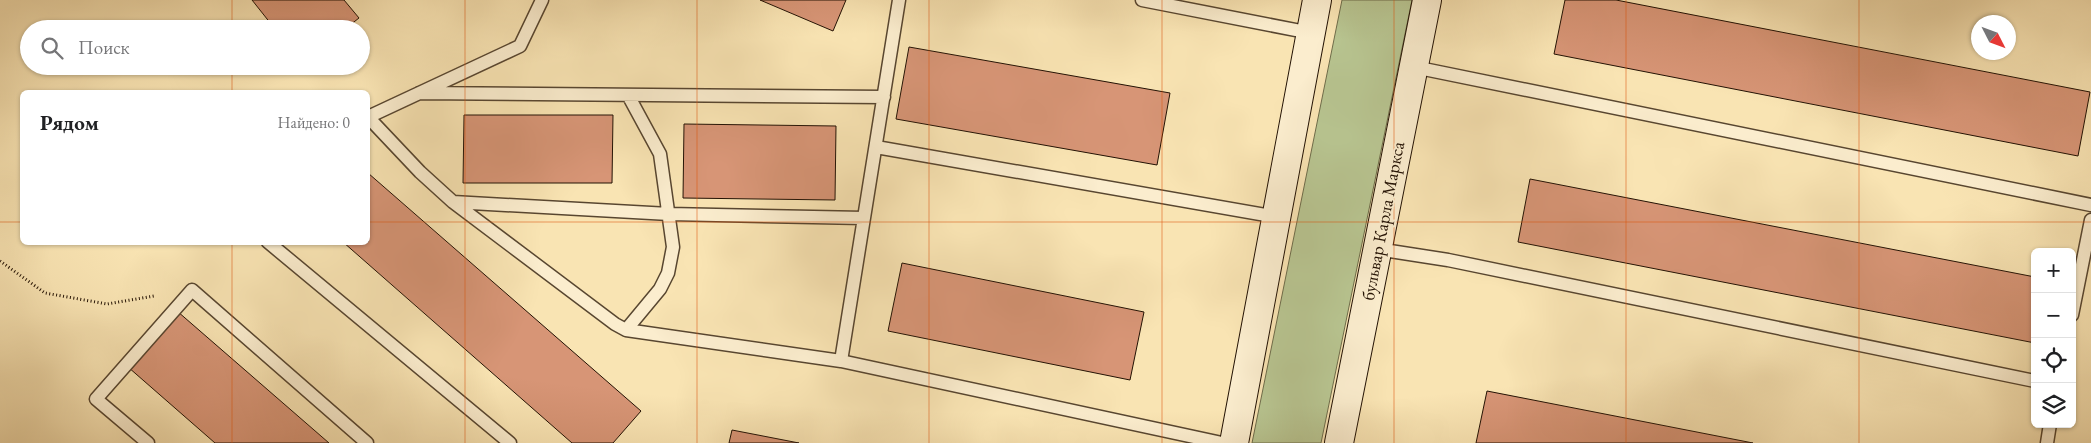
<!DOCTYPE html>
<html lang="ru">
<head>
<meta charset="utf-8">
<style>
	body { margin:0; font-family:"EB Garamond",serif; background:#f2f2f2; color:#202124 }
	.controls { position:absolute; right:15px; bottom:15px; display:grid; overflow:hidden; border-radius:8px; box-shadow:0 1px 4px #0004 }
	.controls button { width:45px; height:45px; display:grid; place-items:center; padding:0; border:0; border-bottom:1px solid #e0e0e0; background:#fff; color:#202124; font:25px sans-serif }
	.compass { position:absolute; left:1971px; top:15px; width:45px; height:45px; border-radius:50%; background:#fff; box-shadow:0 1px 4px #0004; rotate:132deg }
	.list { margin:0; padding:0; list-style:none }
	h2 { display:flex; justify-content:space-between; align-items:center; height:65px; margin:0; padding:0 20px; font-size:21px }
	h2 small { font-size:16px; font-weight:400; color:#757577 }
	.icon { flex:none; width:28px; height:28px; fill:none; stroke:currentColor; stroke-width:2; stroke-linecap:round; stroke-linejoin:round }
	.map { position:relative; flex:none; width:2091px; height:443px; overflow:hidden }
	.search { position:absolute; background:#fff; box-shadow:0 1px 4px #0004; left:20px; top:20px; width:350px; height:55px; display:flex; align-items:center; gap:12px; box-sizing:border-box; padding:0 18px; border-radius:28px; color:#757577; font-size:19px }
	.panel { position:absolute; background:#fff; box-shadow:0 1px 4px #0004; left:20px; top:90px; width:350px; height:155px; border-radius:8px }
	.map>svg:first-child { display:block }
	.green { fill:#b8c591; stroke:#6e6c4a }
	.building { fill:#d79576; stroke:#231204 }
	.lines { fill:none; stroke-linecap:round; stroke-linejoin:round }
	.lane-casing { stroke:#584630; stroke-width:15 }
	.secondary-casing { stroke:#231204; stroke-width:30 }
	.path { stroke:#231204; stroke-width:3; stroke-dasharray:1 2.5; stroke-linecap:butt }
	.lane { stroke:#fbedce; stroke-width:12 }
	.secondary { stroke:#fbedce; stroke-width:28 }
	.grid { fill:none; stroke:#de550c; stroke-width:1; stroke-opacity:0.55 }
	.labels { text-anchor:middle; stroke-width:4; stroke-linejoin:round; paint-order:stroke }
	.street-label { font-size:18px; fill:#231204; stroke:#fbedce }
</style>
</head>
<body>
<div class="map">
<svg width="2091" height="443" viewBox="0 0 2091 443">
	<rect width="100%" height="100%" fill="#f9e4b3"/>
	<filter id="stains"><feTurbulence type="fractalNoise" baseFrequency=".004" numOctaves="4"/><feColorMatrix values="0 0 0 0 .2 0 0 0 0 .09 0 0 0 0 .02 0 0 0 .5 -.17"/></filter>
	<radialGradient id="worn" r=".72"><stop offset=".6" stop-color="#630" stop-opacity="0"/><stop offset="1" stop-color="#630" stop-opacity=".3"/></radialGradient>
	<path class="green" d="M1342,0H1412L1321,443H1252Z"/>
	<path class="building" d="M252,0H344L359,18L345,29H275Z
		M760,0H846L833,31Z
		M1565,0H1616L2090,92L2078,156L1554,54Z
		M909,47L1170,93L1157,165L896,119Z
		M464,115H613L612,183H463Z
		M684,124L836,126L835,200L683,198Z
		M368,173L641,411L613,443H572L343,242H368Z
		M1530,179L2035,277V343L1518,242Z
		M902,263L1144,312L1130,380L888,331Z
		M177,311L329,443H215L128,367Z
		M1487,391L1753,443H1476Z
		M732,430L799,443H729Z"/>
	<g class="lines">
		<g class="lane-casing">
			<path id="lane" d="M1142,0L1311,33
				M1414,67L2091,205
				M419,93L884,97
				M368,117L420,172L453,202L615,324L626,330L841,361L1222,443
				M368,117L520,46L542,0
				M876,147L1277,217
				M453,202L669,214L864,218
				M268,242L510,443
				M1377,249L1448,260L2035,381
				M2072,315L2091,220
				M626,330L660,289L668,273L673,247L660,154L628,95
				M841,361L899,0
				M148,443L96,399L192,290L367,443
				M2047,443L2050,424"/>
		</g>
		<g class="secondary-casing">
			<path id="secondary" d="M1234,443L1317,0
				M1339,443L1427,0"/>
		</g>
		<path class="path" d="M0,261L45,293L107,304L154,296"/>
		<use href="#lane" class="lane"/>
		<use href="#secondary" class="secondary"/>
	</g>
	<path class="grid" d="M232,0V29M465,0V443M697,0V443M929,0V443M1162,0V443M1394,0V443M1626,0V443M1859,0V443M232,66V92M0,222H22M368,222H2091M232,242V443"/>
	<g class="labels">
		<g class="street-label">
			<text transform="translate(1383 221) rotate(-79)" y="6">бульвар Карла Маркса</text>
		</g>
	</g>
	<rect width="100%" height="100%" filter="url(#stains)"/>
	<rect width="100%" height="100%" fill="url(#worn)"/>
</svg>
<div class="controls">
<button>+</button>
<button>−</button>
<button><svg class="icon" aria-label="locate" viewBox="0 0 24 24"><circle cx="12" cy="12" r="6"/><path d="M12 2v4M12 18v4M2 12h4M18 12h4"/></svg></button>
<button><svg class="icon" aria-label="layers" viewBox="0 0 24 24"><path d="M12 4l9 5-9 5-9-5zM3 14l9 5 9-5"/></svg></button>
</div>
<svg class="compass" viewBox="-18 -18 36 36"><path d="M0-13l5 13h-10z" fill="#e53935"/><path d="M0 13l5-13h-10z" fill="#757577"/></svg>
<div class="search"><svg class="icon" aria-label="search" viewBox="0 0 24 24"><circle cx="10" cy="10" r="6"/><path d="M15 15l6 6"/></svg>Поиск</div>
<section class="panel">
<h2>Рядом<small>Найдено: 0</small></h2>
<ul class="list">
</ul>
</section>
</div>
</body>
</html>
